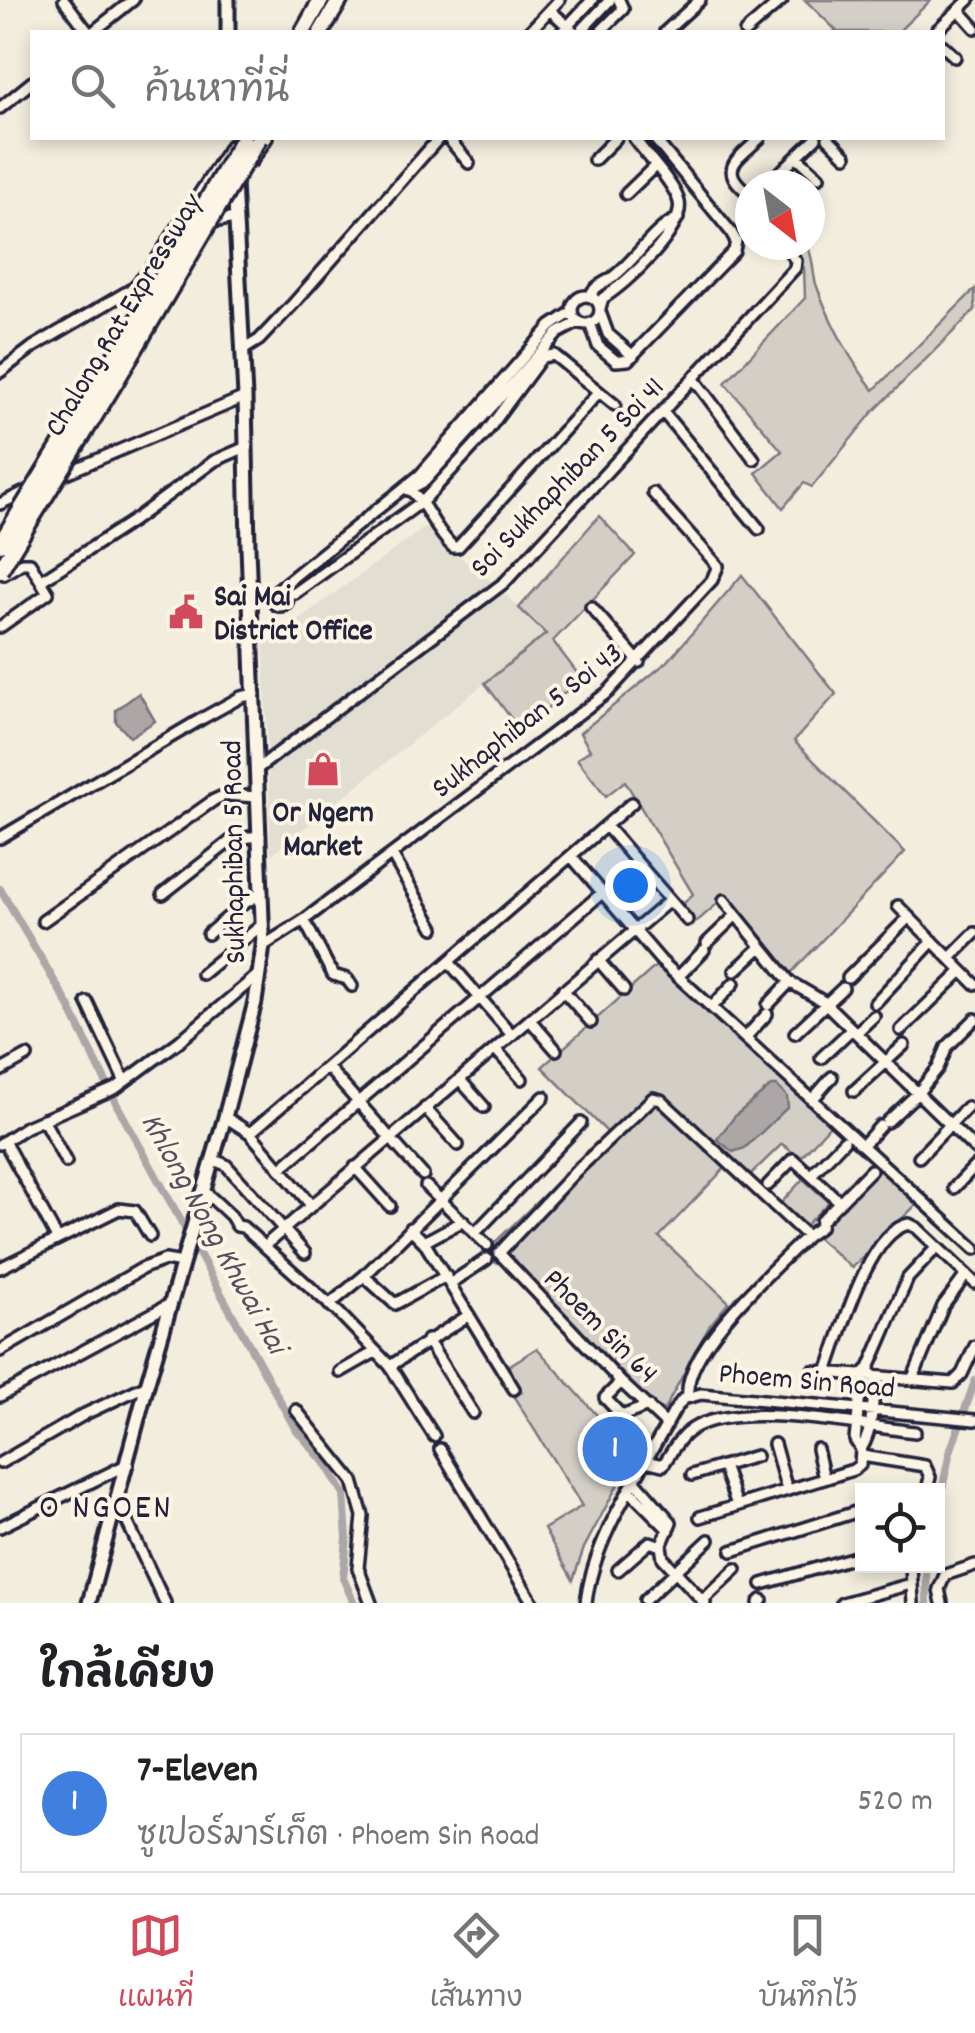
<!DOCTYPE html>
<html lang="th">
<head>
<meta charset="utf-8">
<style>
	body { margin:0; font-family:Dekko,"Playpen Sans Thai",sans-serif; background:#f2f2f2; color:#202124 }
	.controls { position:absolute; right:30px; bottom:30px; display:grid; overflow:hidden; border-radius:0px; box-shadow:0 5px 15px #0003 }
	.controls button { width:90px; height:90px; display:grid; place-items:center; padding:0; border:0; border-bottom:2px solid #e0e0e0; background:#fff; color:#202124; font:50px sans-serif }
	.compass { position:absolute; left:735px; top:170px; width:90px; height:90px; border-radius:50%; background:#fff; box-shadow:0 5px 15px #0003; rotate:149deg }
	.you { position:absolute; left:630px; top:885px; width:35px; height:35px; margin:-25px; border:8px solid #fff; border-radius:50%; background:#1a73e8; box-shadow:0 0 0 15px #1a73e833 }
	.badge { display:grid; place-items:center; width:65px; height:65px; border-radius:50%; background:#d1495b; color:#fff; font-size:32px; font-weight:700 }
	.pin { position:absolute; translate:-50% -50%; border:5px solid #fff; box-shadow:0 2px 10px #0006 }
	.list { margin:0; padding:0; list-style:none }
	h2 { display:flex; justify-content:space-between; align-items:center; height:130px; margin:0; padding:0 40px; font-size:42px }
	h2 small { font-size:32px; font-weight:400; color:#757577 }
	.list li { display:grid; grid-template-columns:65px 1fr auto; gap:30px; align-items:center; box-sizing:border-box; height:140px; margin:0 20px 20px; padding:0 20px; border:2px solid #e0e0e0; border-radius:0px }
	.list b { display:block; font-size:38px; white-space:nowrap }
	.list p { margin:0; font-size:32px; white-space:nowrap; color:#757577 }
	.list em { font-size:32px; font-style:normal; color:#757577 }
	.icon { flex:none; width:55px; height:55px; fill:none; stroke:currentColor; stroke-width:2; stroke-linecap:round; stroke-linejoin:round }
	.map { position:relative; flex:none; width:975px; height:1603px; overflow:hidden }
	.search { position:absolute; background:#fff; box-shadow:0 5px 15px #0003; left:30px; right:30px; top:30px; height:110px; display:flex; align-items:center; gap:25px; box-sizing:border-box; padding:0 35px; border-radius:0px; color:#757577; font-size:38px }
	.sheet { height:290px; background:#fff }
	nav { display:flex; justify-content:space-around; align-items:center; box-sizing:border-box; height:140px; border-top:2px solid #e0e0e0; background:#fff; font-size:28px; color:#757577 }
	nav a { display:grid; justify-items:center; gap:5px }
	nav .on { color:#d1495b }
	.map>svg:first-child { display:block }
	.built { fill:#e3ded2 }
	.green { fill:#d4cfc6; stroke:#7b7880; stroke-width:2.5 }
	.water { fill:#aca7a6; stroke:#75727b; stroke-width:2.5 }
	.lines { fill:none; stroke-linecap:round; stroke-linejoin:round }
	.canal { stroke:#aca7a6; stroke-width:8 }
	.minor-casing { stroke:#22223b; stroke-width:16 }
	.major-casing { stroke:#22223b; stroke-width:19 }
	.highway-casing { stroke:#22223b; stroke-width:21 }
	.minor { stroke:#fcf5e5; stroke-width:9 }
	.major { stroke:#fcf5e5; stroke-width:11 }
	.highway { stroke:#fcf5e5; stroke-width:14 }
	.highway-bridge-casing { stroke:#22223b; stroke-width:21; stroke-linecap:butt }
	.highway-bridge { stroke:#fcf5e5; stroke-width:14 }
	.labels { text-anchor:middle; stroke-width:8; stroke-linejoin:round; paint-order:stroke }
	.street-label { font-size:30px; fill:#22223b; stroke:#fcf5e5 }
	.poi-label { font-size:30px; font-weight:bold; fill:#22223b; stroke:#fcf5e5; text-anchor:start }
	.water-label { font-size:32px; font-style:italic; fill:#525160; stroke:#fcf5e5 }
	.quarter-label { font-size:35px; letter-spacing:2.5px; fill:#22223b; stroke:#fcf5e5 }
</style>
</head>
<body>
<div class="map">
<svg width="975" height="1603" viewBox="0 0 975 1603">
	<rect width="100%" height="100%" fill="#f3edde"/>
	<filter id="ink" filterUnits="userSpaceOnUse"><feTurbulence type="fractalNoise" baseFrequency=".01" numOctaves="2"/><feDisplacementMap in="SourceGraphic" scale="20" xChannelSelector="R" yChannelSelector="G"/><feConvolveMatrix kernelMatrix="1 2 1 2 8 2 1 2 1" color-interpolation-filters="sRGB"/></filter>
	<g filter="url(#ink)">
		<path class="built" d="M428,525L442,543L485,576L547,633L271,855L264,645Z"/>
		<path class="green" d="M805,0H931L898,32H834L836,30Z
			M792,245H807C814,258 812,271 816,284C828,318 851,363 874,390L975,289V310L872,413L812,487L804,483L783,508L756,473L782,451L725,383L805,298L804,268Z
			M599,516L635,555L553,641L581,678L521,732L485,683L546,634L519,608Z
			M742,575L836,694L794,741L905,852L790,974L726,896L694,924L680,907L693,894L625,781L606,796L577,759L590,750L580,733L668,661Z
			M656,966L831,1124L800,1158L782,1144L751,1174L727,1166L659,1237L729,1302L710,1325L664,1410L656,1407L505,1256L496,1263L485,1252L608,1133L542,1067Z
			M879,1168L918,1203L852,1268L815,1236Z
			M803,1179L829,1202L805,1226L781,1203Z
			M537,1348L604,1423L590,1441L625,1471L584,1548L573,1580L544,1529L582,1506L514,1397L522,1392L507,1367Z"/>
		<path class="water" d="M139,693L155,721L130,737L116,722V710Z
			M771,1086H777L787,1096L788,1107L745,1148L733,1152L717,1139L736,1115Z"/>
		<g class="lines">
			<path class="canal" d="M0,889L69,1006L117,1105L295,1428L325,1463L344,1494L347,1538L343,1578L354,1603
				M938,1508L950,1452L975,1381
				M926,1566L927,1603"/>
			<g class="minor-casing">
				<path id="minor" d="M64,0L88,32
					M550,10L574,32
					M959,10L975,28
					M93,32L133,0
					M529,32L559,0
					M562,32L592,0
					M580,32L610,0
					M600,32L623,9L619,0
					M665,32L700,0
					M745,32L782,0
					M935,32L969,0
					M942,45L955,57
					M0,108L32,82
					M448,138L469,163
					M828,138L846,156
					M797,157L819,177
					M594,160L616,138
					M252,161L267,138
					M767,185L816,138
					M626,194L655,166
					M750,194C716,169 737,160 760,138
					M207,223L235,218
					M590,296C595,285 604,284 613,277C637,259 651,231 678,218
					M572 310a14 14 0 1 1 28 0a14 14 0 1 1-28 0Z
					M600,308L603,298C626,284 685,230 679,202C675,184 645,154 634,138
					M600,312L608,334L633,356
					M590,323L598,346L616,361L628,360L734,251L736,241L731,232L654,138
					M243,350L259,340L294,303L439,138
					M0,372L33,347L132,289L149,271L231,145
					M694,379L754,459
					M663,412L759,529
					M59,476L245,397
					M406,486C429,505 431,526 453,547H458L599,392
					M408,490L425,481L558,333L579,322
					M0,504L31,489
					M42,580L134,520L214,461L246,447
					M272 598a8 8 0 1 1 16 0a8 8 0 1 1-16 0Z
					M277,590L420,475L551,326L572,312
					M286,593H295L424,500L485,434L542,357L554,355L615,405
					M251,596L273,593
					M591,607L639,662
					M0,627L48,593L30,563H22L4,574
					M257,769L505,582L795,268L796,261L785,245
					M606,826L687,920
					M0,838L203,718L241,697L255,694
					M392,855L434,928
					M571,856L661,961L975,1249
					M163,894L233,839L260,836
					M724,900L790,982L824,1002L975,1149
					M898,906L975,984
					M304,920L333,975L347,979L352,986
					M43,921L214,800L225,795L258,797
					M208,934L243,904L262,893
					M707,943L736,915
					M263,946L304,920L608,692L712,580L718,566L653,493
					M950,958L975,933
					M598,960L624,990
					M449,962L512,1035
					M735,971L761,947
					M202,974L263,924
					M679,976L704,950
					M848,978L909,917
					M563,990L591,1022
					M87,1002L124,1080
					M875,1003L933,941
					M768,1005L790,982
					M712,1007L734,983
					M530,1020L556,1050
					M901,1030L961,972
					M795,1033L843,988
					M856,1033L874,1016
					M745,1038L767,1014
					M496,1050L522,1079
					M821,1058L852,1029
					M327,1067L423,1175
					M0,1071L27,1056
					M460,1080L484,1107
					M854,1091L904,1045
					M812,1100L832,1077
					M425,1108L458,1145
					M225,1117L250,1133L311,1205
					M43,1119L66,1162
					M887,1122L917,1094L938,1068L947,1047L975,1019
					M250,1133L632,803
					M4,1141L57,1238
					M0,1144L26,1127L116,1088L181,1040L259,974
					M863,1145L880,1126
					M919,1157L967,1107
					M212,1159L226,1165L305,1253
					M355,1167L390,1206
					M280,1169L602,893
					M811,1175L844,1141
					M768,1185L793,1159L840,1202
					M426,1186L487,1245
					M954,1188L975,1166
					M203,1190L231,1216L237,1226L243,1227L339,1313L390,1366L434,1436
					M410,1228L424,1242L514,1389
					M475,1233L581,1123
					M807,1236L820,1227L821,1221L871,1170
					M270,1241L669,901
					M424,1242L463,1221
					M0,1268L119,1209L135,1211L150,1236
					M364,1276L395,1304L446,1276
					M451,1283L487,1259
					M329,1305L364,1276L544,1097
					M427,1340L473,1413
					M0,1351L143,1268L165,1260L182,1263
					M390,1366L469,1315
					M812,1371L953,1383L962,1374L975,1346
					M340,1372L375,1352
					M827,1372C840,1337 868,1231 909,1224L917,1228L975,1283
					M912,1380L943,1306L966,1275
					M621,1382L605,1398L622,1416L648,1406
					M0,1396L170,1304
					M296,1410L353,1481L363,1516L358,1568L371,1603
					M667,1425L621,1382L499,1253L576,1171L653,1098L661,1100L807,1236C775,1268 682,1350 688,1397
					M774,1444L787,1490
					M440,1449L533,1603
					M817,1449L824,1479
					M861,1449C873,1431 875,1396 872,1374
					M862,1456L925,1466L930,1477L927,1490
					M646,1461L663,1465C672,1452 678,1438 692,1429C737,1400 861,1426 915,1432
					M0,1463L85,1414L147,1385
					M723,1466L737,1505
					M692,1475L756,1456
					M635,1481L671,1522L661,1546L663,1558L705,1603
					M630,1491L669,1530
					M117,1500L165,1603
					M700,1517L853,1470L860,1465L861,1449L855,1440L862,1375L869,1368L908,1278L937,1247
					M0,1527L128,1464
					M732,1551L862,1510
					M911,1566L913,1603
					M618,1570L650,1542L661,1546
					M762,1584L862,1555
					M645,1600L709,1540
					M702,1601L736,1569
					M586,1603C594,1534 642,1472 674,1411L683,1399L701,1394L975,1420
					M759,1603L762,1600
					M842,1603L911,1584
					M942,1603L939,1589L945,1575L975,1565"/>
			</g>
			<g class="major-casing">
				<path id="major" d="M228,32V0
					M89,1603L147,1385L225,1117L255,1002L263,946L248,547L245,397L234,182"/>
			</g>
			<g class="highway-casing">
				<path id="highway" d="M303,32L321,0
					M321,32L340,0"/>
			</g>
			<use href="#minor" class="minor"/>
			<use href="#major" class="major"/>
			<use href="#highway" class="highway"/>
			<g class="highway-bridge-casing">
				<path id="highway-bridge" d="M0,544L146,305L243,138
					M0,570L116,381L259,138"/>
			</g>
			<use href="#highway-bridge" class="highway-bridge"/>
		</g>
	</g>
	<defs>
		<g id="civic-bare" transform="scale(2.7)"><path d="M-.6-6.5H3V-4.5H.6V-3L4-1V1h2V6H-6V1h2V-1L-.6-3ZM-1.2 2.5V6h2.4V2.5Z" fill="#d1495b" stroke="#fcf5e5" stroke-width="2.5" paint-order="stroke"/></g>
		<g id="shop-bare" transform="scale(2.7)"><path d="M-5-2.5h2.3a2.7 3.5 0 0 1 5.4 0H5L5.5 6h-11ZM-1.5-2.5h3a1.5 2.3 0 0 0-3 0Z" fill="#d1495b" stroke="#fcf5e5" stroke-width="2.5" paint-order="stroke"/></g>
	</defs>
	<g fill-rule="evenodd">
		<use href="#civic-bare" x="186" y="612"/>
		<use href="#shop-bare" x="323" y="769"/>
	</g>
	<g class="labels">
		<g class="street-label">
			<text transform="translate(122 314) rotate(-59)" y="10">Chalong Rat Expressway</text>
			<text transform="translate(566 476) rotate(-46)" y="10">Soi Sukhaphiban 5 Soi 41</text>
			<text transform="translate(526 719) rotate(-38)" y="10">Sukhaphiban 5 Soi 43</text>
			<text transform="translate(232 852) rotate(-91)" y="10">Sukhaphiban 5 Road</text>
			<text transform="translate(602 1325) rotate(45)" y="10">Phoem Sin 64</text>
			<text transform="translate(807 1379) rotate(5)" y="10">Phoem Sin Road</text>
		</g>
		<g class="poi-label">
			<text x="214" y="605">Sai Mai<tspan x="214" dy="34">District Office</tspan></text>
			<text x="323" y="821" text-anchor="middle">Or Ngern<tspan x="323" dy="34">Market</tspan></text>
		</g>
		<g class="water-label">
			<text transform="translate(216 1232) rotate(61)" y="11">Khlong Nong Khwai Hai</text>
		</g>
		<g class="quarter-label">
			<text x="106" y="1517">O NGOEN</text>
		</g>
	</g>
</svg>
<div class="controls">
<button><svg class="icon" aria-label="locate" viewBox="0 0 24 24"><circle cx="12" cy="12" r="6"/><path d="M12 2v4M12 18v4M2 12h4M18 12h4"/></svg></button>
</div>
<svg class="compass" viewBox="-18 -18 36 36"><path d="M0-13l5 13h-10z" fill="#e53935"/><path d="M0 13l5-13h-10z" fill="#757577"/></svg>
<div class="you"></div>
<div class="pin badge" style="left:615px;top:1449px;background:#3f7fe0">1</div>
<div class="search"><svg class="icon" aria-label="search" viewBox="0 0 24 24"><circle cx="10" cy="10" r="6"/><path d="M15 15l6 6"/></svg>ค้นหาที่นี่</div>
</div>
<section class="sheet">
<h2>ใกล้เคียง<small></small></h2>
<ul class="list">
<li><span class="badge" style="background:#3f7fe0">1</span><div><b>7-Eleven</b><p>ซูเปอร์มาร์เก็ต · Phoem Sin Road</p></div><em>520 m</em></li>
</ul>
</section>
<nav>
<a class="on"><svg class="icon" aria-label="map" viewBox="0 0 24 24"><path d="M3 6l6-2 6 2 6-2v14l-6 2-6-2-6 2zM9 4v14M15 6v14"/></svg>แผนที่</a>
<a><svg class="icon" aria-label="directions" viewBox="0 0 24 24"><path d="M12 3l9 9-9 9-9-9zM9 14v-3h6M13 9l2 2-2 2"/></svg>เส้นทาง</a>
<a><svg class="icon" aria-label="saved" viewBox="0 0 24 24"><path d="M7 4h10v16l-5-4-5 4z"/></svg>บันทึกไว้</a>
</nav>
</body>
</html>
